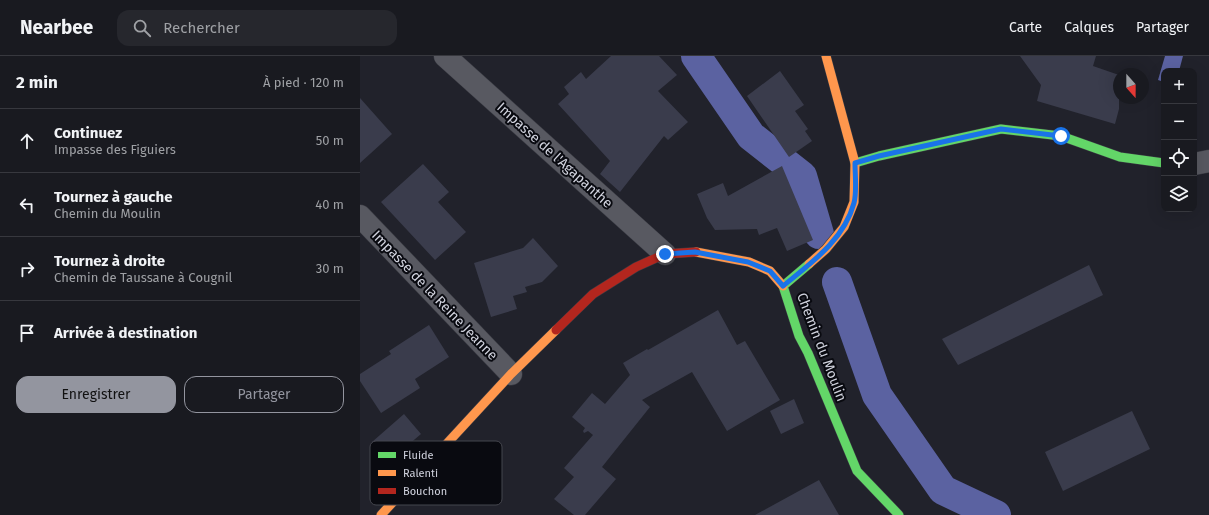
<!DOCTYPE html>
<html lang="fr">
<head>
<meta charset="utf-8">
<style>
	body { margin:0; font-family:"Fira Sans",sans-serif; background:#26272d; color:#f1f3f6 }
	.controls { position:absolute; right:12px; top:12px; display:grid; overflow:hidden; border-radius:8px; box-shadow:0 4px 16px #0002 }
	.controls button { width:36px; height:36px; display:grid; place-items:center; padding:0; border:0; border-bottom:1px solid #37383e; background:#191a20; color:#f1f3f6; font:20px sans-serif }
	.compass { position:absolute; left:753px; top:12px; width:36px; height:36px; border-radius:50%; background:#191a20; box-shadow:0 4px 16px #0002; rotate:159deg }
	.stop { position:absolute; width:12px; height:12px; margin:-9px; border:3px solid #1a73e8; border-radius:50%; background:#fff }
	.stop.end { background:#1a73e8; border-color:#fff; box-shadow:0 1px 4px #0008 }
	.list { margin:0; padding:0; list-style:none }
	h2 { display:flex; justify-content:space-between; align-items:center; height:52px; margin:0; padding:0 16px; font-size:17px }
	h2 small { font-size:13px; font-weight:400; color:#9fa1a5 }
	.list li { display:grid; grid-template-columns:26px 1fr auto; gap:12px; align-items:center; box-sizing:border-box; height:64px; padding:0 16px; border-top:1px solid #37383e }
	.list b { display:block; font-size:15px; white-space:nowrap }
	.list p { margin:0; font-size:13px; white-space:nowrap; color:#9fa1a5 }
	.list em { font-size:13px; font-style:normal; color:#9fa1a5 }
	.actions { display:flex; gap:8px; padding:12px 16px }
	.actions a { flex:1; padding:9px 0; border:1px solid #93959f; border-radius:12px; text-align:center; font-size:14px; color:#93959f }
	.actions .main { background:#93959f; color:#111 }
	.icon { flex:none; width:22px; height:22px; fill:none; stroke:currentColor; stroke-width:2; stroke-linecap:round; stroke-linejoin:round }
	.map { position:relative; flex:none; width:849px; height:459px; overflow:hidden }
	header { display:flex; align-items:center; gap:24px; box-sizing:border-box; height:56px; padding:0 20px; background:#191a20; border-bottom:1px solid #37383e }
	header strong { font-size:19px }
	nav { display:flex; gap:22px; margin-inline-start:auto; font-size:14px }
	.search { width:280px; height:36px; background:#26272d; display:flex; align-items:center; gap:10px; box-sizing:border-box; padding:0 14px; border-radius:12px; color:#9fa1a5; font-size:15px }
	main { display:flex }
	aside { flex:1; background:#191a20 }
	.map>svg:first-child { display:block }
	.water { fill:#5b62a1 }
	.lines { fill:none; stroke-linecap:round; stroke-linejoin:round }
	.canal { stroke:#5b62a1; stroke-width:30 }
	.building { fill:#3a3c4c }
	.street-casing { stroke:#3b3c44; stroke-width:23 }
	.fast-casing { stroke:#3b3c44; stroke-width:10 }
	.slow-casing { stroke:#3b3c44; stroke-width:10 }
	.jam-casing { stroke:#3b3c44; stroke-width:10 }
	.street { stroke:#585961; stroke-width:22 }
	.fast { stroke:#63d668; stroke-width:9 }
	.slow { stroke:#ff974d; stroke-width:9 }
	.jam { stroke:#b3261e; stroke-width:9 }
	.route { stroke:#1a73e8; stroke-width:5 }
	.labels { text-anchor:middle; stroke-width:4; stroke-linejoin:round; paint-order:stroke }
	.street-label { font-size:14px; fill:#d1d3de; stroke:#090a10 }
	.key { fill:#090a10; stroke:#45464e; stroke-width:1 }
	.key-label { font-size:11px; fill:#d1d3de }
</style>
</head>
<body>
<header>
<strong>Nearbee</strong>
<div class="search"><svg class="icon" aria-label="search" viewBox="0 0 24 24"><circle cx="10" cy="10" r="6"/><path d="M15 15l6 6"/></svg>Rechercher</div>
<nav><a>Carte</a><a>Calques</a><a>Partager</a></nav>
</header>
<main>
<aside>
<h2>2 min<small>À pied · 120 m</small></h2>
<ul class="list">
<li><svg class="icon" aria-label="ahead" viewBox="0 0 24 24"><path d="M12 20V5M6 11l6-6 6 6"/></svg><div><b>Continuez</b><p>Impasse des Figuiers</p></div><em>50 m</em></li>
<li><svg class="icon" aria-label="left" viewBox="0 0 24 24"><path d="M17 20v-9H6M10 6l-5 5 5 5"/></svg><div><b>Tournez à gauche</b><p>Chemin du Moulin</p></div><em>40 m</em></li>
<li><svg class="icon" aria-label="right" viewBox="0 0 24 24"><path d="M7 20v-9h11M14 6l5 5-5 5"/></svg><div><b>Tournez à droite</b><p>Chemin de Taussane à Cougnil</p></div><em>30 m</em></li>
<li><svg class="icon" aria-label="arrive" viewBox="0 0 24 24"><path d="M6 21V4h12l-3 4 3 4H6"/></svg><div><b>Arrivée à destination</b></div></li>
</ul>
<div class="actions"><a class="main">Enregistrer</a><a>Partager</a></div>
</aside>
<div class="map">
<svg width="849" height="459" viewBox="0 0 849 459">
	<rect width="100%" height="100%" fill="#21222b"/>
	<path class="water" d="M805,0H823L819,15H804V26L798,24Z"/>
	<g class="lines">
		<path class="canal" d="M336,0L391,80L442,120L459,178
			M477,226L517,339L583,434L636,459"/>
	</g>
	<path class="building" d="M251,0H299L317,19L298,35L328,66L308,84L304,80L260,136L240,118L250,105L198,48L209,38L204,31L221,16L226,23Z
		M660,0H736L733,10L759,19V53L755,68L677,45L681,29Z
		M420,15L444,49L435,55L448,73L445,75L452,85L429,101L387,40Z
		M0,42L32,78L0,107Z
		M63,108L89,136L78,146L106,176L75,204L21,146Z
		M422,110L453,184L427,195L417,172L399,179L397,173L355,174L347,162L337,138L363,127L368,140Z
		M173,182L198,210L182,226L165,231L167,236L153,240L157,253L131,261L114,207L163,192Z
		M729,209L743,239L598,309L582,283Z
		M358,254L377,289L385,285L420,344L367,375L332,316L282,344L290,351L242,411L256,423L225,459H214L194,443L214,421L204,412L233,379L228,375L224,377L223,375L225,372L212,361L232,337L245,348L270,319L263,307L287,293L288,294Z
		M69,269L89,301L55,323L60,332L21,357L0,325V318L31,298L29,295Z
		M434,343L444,367L421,378L410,355Z
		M772,355L790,393L703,435L685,396Z
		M44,358L61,378L28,406L12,386Z
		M459,424L479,459H395Z"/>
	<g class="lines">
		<g class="street-casing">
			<path id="street" d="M85,0L305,198
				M834,108L849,105
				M0,160L151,318"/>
		</g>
		<g class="fast-casing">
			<path id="fast" d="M495,107L519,100L641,73L701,80L760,101L804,107
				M449,208L423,230L439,280L448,297L497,415L539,459"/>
		</g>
		<g class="slow-casing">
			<path id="slow" d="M336,196L389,206L410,215L423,230
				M449,208L466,193L484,171L494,146L495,107L466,0
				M21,459L151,318L196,274"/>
		</g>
		<g class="jam-casing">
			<path id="jam" d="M196,274L233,238L276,211L305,198L336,196"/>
		</g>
		<use href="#street" class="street"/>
		<use href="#fast" class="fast"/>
		<use href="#slow" class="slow"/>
		<use href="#jam" class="jam"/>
	</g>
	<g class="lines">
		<path class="route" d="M305,198L335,196L388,206L410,215L423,230C451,207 484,184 494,147C497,136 495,119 495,107L519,100L641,73L701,80"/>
	</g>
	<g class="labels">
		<g class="street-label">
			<text transform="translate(195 99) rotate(42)" y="5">Impasse de l'Agapanthe</text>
			<text transform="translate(75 239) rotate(46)" y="5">Impasse de la Reine Jeanne</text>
			<text transform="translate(462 291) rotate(69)" y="5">Chemin du Moulin</text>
		</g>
	</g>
	<rect x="10" y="385" width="132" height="64" rx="6" class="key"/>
	<rect x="18" y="396" width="18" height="6" fill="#63d668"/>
	<rect x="18" y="414" width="18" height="6" fill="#ff974d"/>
	<rect x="18" y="432" width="18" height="6" fill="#b3261e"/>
	<g class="key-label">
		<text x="43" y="403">Fluide</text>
		<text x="43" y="421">Ralenti</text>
		<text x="43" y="439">Bouchon</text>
	</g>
</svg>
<div class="controls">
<button>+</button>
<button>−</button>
<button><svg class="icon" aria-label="locate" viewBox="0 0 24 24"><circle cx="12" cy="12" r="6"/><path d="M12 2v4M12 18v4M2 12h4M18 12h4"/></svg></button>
<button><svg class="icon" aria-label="layers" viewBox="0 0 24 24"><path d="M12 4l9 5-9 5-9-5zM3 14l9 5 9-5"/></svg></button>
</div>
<svg class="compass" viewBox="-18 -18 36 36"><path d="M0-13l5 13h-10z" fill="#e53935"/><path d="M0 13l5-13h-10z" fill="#9fa1a5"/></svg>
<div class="stop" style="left:701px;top:80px"></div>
<div class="stop end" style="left:305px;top:198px"></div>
</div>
</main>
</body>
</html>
